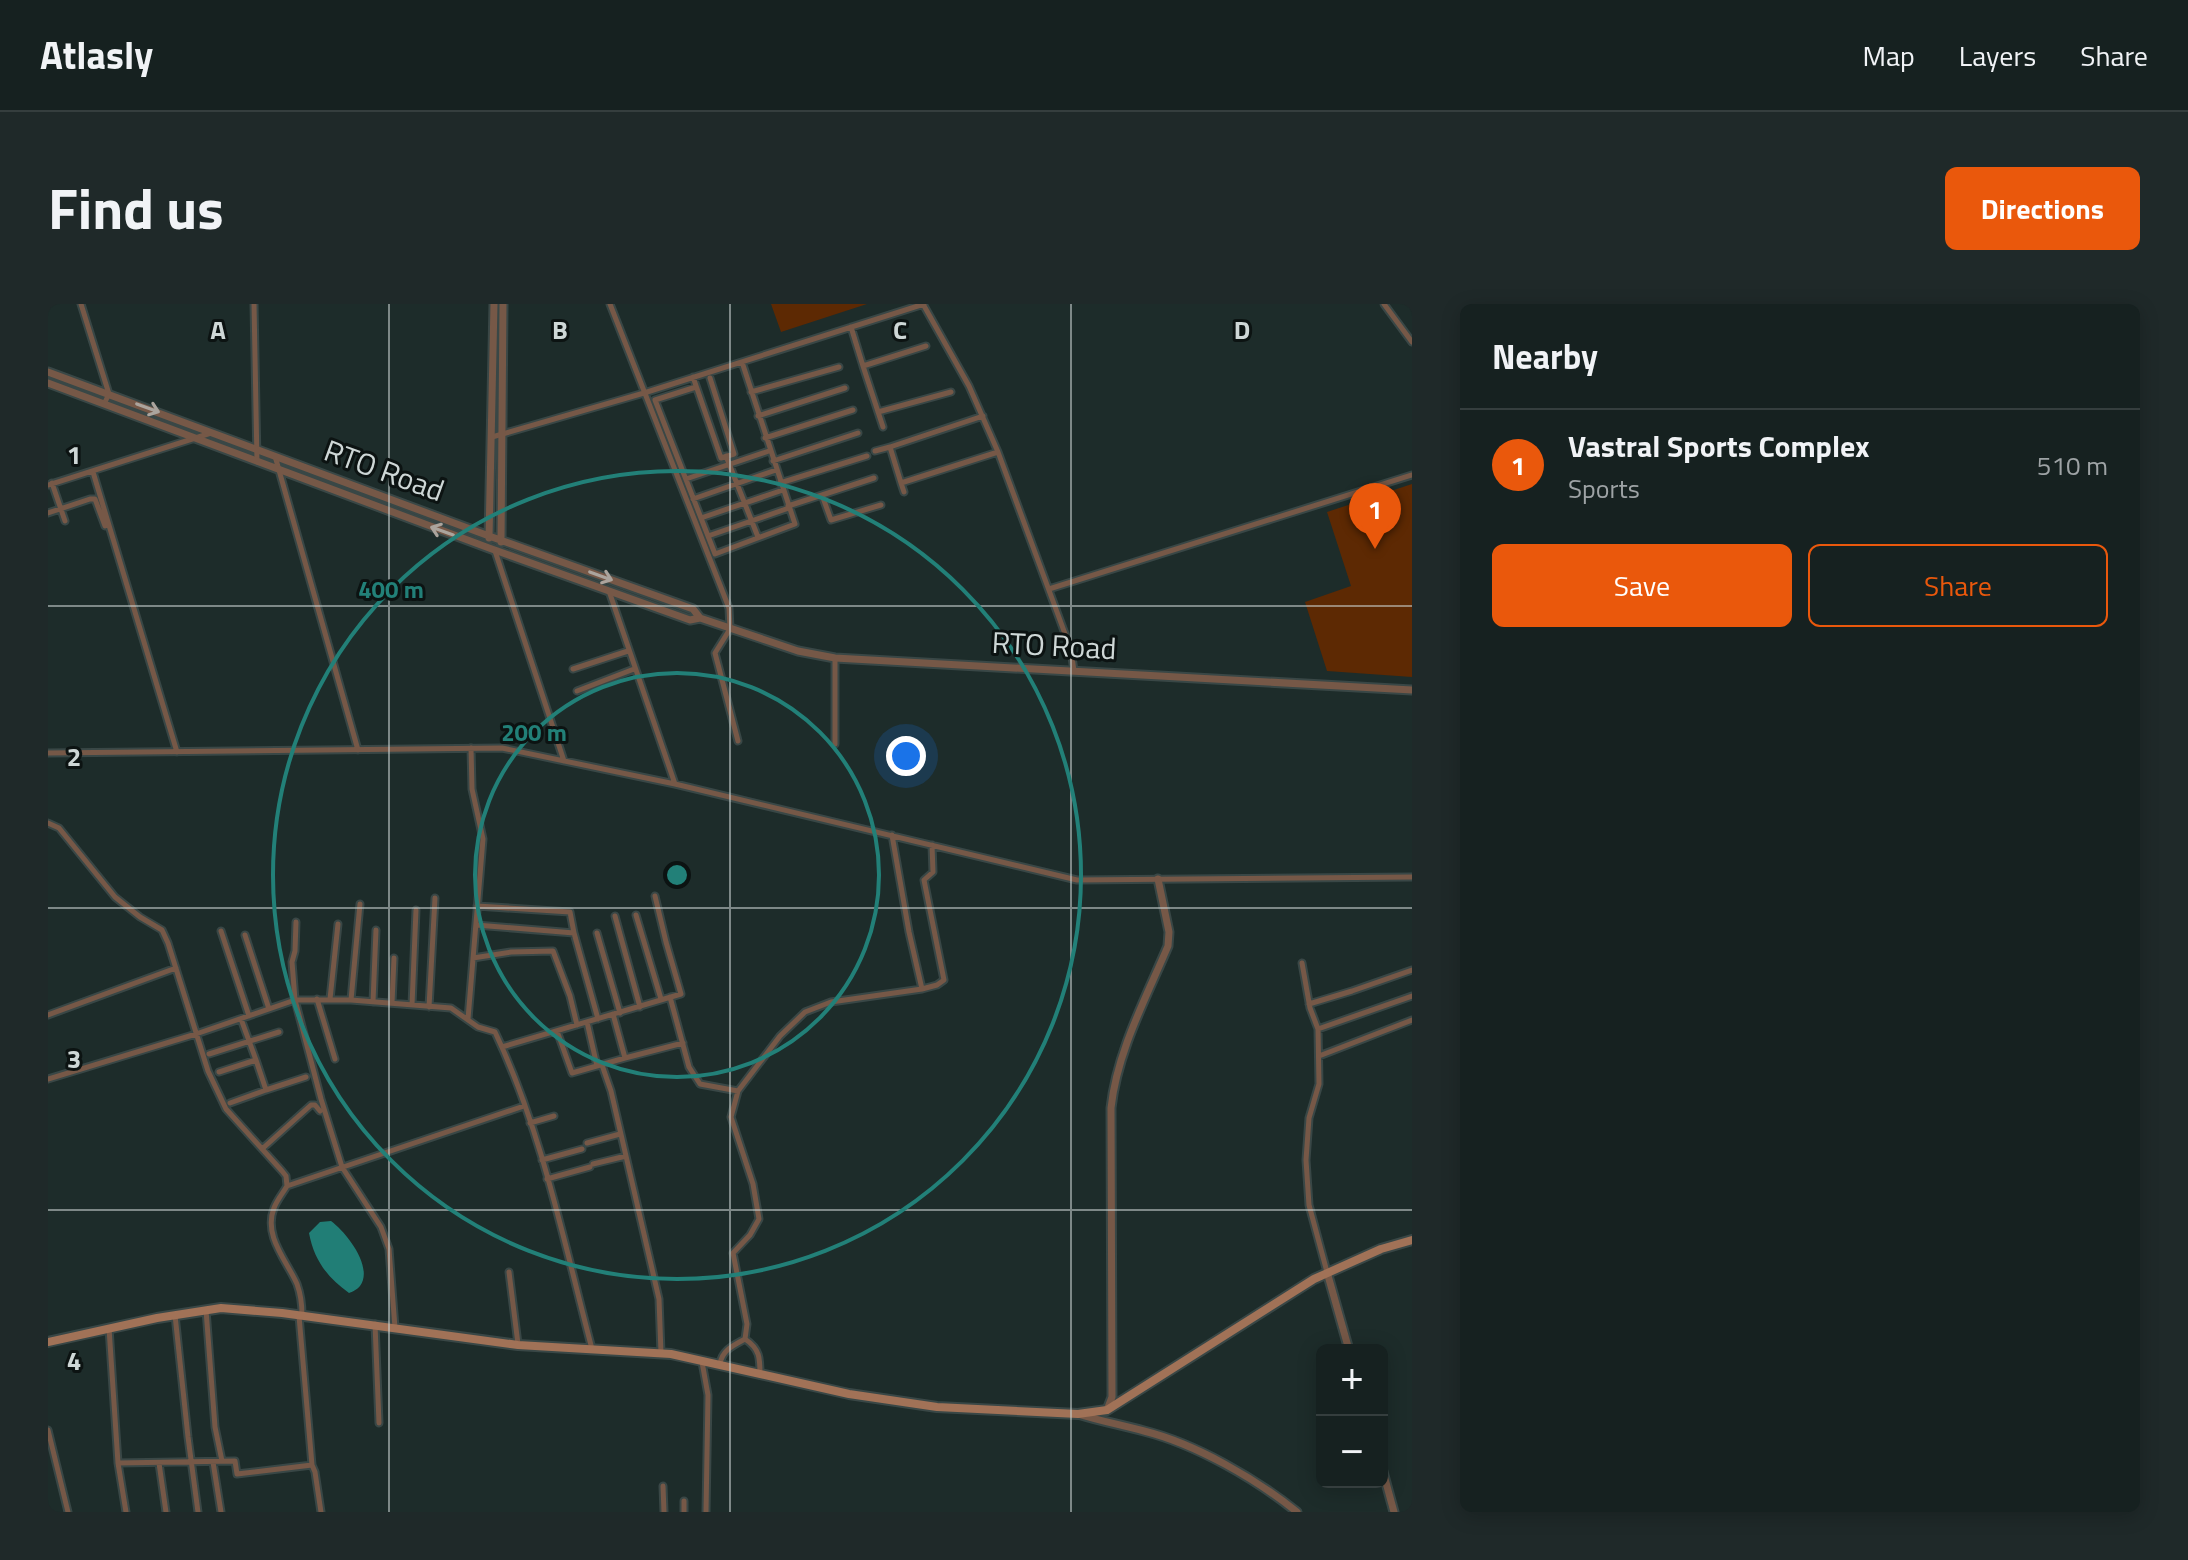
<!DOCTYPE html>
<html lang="en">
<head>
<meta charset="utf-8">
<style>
	body { margin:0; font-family:"Titillium Web",sans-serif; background:#1f2929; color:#f1f3f6 }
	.controls { position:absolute; right:24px; bottom:24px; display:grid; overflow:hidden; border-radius:12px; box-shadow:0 4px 20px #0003 }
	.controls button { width:72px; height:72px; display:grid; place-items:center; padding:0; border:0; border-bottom:2px solid #353e3e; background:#162120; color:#f1f3f6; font:40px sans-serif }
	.you { position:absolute; left:858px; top:452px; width:28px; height:28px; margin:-20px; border:6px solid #fff; border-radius:50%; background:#1a73e8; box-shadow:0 0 0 12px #1a73e833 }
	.badge { display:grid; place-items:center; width:52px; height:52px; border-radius:50%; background:#ea580c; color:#fff; font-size:26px; font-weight:700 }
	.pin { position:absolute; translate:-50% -66px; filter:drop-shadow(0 2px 4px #0008) }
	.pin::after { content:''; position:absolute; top:42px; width:28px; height:24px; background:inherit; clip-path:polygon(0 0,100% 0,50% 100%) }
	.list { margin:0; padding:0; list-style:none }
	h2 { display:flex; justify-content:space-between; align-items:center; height:104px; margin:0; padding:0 32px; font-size:34px }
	h2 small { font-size:26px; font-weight:400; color:#9ea3a5 }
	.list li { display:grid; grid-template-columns:52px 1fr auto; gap:24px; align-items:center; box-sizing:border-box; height:112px; padding:0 32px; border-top:2px solid #353e3e }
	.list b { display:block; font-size:30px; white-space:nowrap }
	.list p { margin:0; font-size:26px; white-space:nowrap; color:#9ea3a5 }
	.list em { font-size:26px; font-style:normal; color:#9ea3a5 }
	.actions { display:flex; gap:16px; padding:24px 32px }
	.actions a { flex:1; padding:18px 0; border:2px solid #ea580c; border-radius:12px; text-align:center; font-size:28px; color:#ea580c }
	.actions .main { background:#ea580c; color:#fff }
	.map { position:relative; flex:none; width:1364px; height:1208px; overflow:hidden; border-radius:12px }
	header { display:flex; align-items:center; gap:48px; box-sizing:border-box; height:112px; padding:0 40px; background:#162120; border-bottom:2px solid #353e3e }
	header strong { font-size:38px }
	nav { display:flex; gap:44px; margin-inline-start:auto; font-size:28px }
	.intro { display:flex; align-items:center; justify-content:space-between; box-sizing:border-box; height:192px; padding:0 48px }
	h1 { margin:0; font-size:56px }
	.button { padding:20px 36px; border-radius:12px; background:#ea580c; color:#fff; font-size:28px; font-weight:700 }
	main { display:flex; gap:48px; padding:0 48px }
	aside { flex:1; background:#162120; border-radius:12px; box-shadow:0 4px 20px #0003 }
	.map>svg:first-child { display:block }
	.green { fill:#5d2903 }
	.water { fill:#217e76 }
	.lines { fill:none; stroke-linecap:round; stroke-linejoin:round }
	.minor-casing { stroke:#394746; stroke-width:9 }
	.tertiary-casing { stroke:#394746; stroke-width:11 }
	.secondary-casing { stroke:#394746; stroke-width:12 }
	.minor { stroke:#765847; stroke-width:5 }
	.tertiary { stroke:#765847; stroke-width:7 }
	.secondary { stroke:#a17257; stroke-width:8 }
	.oneway { stroke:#aba49d }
	.grid { fill:none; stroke:#ced7d6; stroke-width:2; stroke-opacity:0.55 }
	.ring { fill:none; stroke:#228078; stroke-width:4 }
	.labels { text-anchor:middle; stroke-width:6; stroke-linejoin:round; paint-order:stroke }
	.street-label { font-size:30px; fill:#ced7d6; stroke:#0c1312 }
	.grid-label { font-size:26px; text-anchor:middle; font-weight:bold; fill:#ced7d6; stroke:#0c1312; stroke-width:6; stroke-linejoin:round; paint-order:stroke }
	.centre { fill:#228078; stroke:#0c1312; stroke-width:4 }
	.ring-label { font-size:24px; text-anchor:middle; font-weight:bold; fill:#228078; stroke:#0c1312; stroke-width:6; stroke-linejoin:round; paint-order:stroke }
</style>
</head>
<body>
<header>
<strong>Atlasly</strong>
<nav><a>Map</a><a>Layers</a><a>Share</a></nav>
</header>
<div class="intro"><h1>Find us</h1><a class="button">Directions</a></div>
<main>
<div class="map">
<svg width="1364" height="1208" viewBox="0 0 1364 1208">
	<rect width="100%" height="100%" fill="#1d2c2a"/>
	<path class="green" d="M723,0H819L733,28Z
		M1364,180V373L1279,367L1257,298L1303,282L1279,208Z"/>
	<path class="water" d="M283,917C298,928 326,963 312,982C310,985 304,988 301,989C279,973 266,956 261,929L272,918Z"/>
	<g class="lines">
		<g class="minor-casing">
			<path id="minor" d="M33,0L61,90L56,100
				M206,0L209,158
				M562,0L681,304L682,325L667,349L690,437
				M875,0L921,82L950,148L1023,346L1026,367
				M1336,0L1364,38
				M803,23L815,62
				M645,73L673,154L686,150L662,74
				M648,83L607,96L667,250L747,220L694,58
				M703,88L791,63
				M830,108L903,88
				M710,112L797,84
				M835,123L815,62L878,42
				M444,133L596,89L876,0
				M717,134L805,106
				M842,143L935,112
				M827,147L842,143L853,179
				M227,152L310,446
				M678,152L710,233
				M725,157L810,129
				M45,168L129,448
				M638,175L721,147
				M4,179L17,217
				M732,179L819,152
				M0,181L163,129
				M856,188L853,179L950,148
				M774,191L826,174
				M645,195L728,166
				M740,202L774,191L783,216L833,201
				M0,209L42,195H47L57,222
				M653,214L735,186
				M660,232L741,204
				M447,247L516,457
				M1001,285L1364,171
				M561,287L627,480
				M787,354V440
				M525,365L580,347
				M529,387L586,365
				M0,449L454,444L627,480L1029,576L1364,573
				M0,519L11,524L67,593L92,613L114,626L120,639L160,767L178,805L234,867L238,872L239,882L476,802
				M844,531L861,628L874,685L889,681L896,676L876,576L885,568L884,541
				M429,602L522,608L526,629
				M588,611L613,695
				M567,612L592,703
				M248,618L247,647L244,658L247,696L273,795L294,863L333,923L341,945L347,1024
				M428,621L526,629L550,715
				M173,627L201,712
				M549,629L572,709
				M197,631L221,705
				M425,654L463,648L505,647L522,692L529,721
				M1254,659L1262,704L1270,725L1271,780L1261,814L1258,856L1261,901L1279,968
				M622,693L641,763L652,780L690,787
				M269,695L287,755
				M282,695L290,620
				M303,696L312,600
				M325,698L328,626
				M344,699L346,654
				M1261,700L1304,687L1364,666
				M364,701L368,606
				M381,703L387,594
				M565,710L577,754L635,739
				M0,711L128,664
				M420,715L435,535L424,485L423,444
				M539,718L549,762
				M1270,725L1364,692
				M509,727L524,769L577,754
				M454,743L633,690L618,638L607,592
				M161,750L231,728
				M1271,752L1364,716
				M208,756L218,786L258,773
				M554,761L563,787L611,995L613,1049
				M171,768L208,756L193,715
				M0,775L148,730L247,696H303L403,704L430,723L447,728C494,827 516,939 544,1045
				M182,799L218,786
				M482,819L506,812
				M539,839L572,830
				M214,845L263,801H267L272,807
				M494,856L534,845
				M545,860L578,852
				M499,875L542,863
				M239,882C235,889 229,896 226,904C215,932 239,957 249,980C253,991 254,1000 254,1011
				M461,968L470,1040
				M158,1006L167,1123L174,1157
				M127,1011L140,1133L150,1208
				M327,1020L331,1119
				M61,1024L70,1159L78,1208
				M697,1035C712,1045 712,1054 712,1071
				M654,1058L660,1091L658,1208
				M672,1060C674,1046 686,1041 697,1035L699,1020L685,949L702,931L711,915L705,880L683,813L690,787L732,732L757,708L783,698L874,685
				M0,1126L20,1208
				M165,1158L173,1208
				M70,1159L187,1157L189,1170L264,1161L251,1012
				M111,1159L118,1208
				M264,1161L267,1168L273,1208
				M615,1182L616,1208
				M636,1197V1208"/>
		</g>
		<g class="tertiary-casing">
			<path id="tertiary" d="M0,68L441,232L645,305L652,314L750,347L787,354L1364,386
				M0,79L441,244L642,316L652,314
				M441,234L446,0
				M453,238L455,0
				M1279,968L1301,1046
				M1059,1106L1064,1093L1063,804C1069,748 1098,694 1120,642L1121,628L1110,575
				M1030,1110C1052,1117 1074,1121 1096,1127C1148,1140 1208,1175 1249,1208
				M1334,1164L1346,1208"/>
		</g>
		<g class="secondary-casing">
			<path id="secondary" d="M0,1038L109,1014L173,1004L234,1009L470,1041L623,1050L801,1090L889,1103L1030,1110L1059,1106L1266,975L1333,945L1364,936"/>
		</g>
		<use href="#minor" class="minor"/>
		<use href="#tertiary" class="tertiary"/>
		<use href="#secondary" class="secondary"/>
	</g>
	<defs><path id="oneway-shaft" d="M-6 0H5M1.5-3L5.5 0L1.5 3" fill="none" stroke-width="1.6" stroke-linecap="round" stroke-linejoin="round" transform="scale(2)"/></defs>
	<g class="oneway">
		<use href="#oneway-shaft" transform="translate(100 104) rotate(20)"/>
		<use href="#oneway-shaft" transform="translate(394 227) rotate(-160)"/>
		<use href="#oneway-shaft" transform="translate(553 272) rotate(20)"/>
	</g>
	<path class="grid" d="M341,0V1208M682,0V1208M1023,0V1208M0,302H1364M0,604H1364M0,906H1364"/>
	<g class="ring">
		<circle cx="629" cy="571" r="202"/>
		<circle cx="629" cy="571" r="404"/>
	</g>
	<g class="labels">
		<g class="street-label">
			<text transform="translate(336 167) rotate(20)" y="10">RTO Road</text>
			<text transform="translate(1006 342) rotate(3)" y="10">RTO Road</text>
		</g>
	</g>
	<g class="grid-label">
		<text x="170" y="35">A</text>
		<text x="512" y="35">B</text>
		<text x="852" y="35">C</text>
		<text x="1194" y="35">D</text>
		<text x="26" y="160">1</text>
		<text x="26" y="462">2</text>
		<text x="26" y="764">3</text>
		<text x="26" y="1066">4</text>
	</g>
	<circle cx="629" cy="571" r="12" class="centre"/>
	<g class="ring-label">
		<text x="343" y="294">400 m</text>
		<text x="486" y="437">200 m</text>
	</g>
</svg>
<div class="controls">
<button>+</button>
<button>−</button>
</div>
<div class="you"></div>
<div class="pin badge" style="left:1327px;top:245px">1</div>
</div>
<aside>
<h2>Nearby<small></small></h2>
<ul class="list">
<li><span class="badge">1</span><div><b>Vastral Sports Complex</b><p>Sports</p></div><em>510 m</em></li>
</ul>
<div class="actions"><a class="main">Save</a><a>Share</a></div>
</aside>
</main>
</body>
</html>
